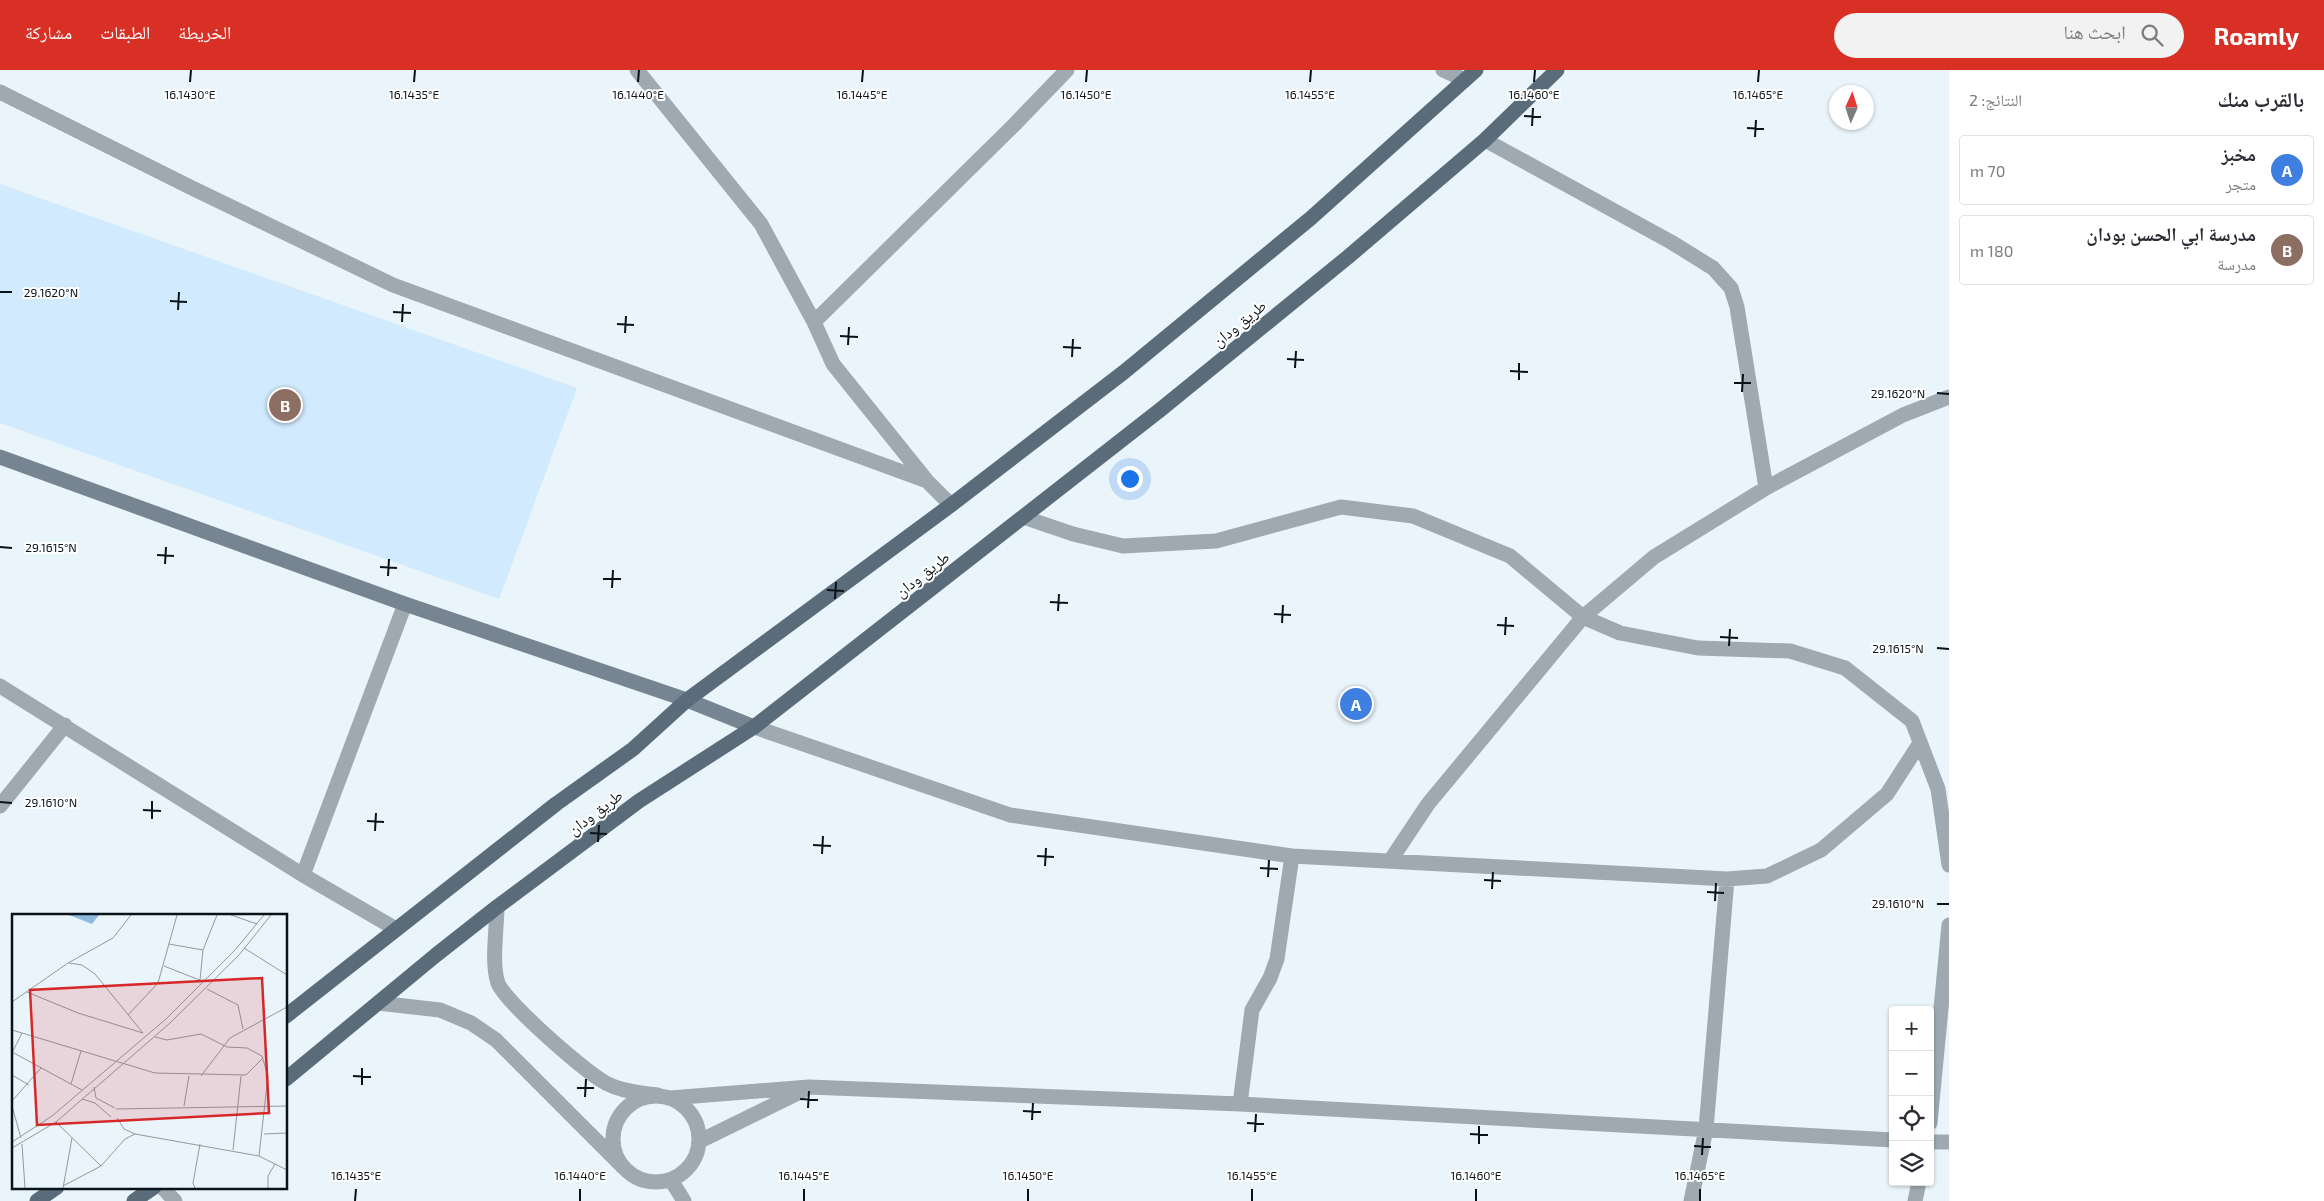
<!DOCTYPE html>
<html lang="ar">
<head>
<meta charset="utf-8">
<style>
	body { margin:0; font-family:"Exo 2","Noto Naskh Arabic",sans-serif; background:#f2f2f3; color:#2b2b33; direction:rtl }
	.controls { position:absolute; right:15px; bottom:15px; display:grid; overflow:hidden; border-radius:5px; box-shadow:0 1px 4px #0004 }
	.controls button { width:45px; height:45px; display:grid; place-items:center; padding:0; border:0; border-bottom:1px solid #e1e1e2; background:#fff; color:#2b2b33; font:25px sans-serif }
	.compass { position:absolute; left:1829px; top:15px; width:45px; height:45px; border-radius:50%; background:#fff; box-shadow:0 1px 4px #0004; rotate:3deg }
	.you { position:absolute; left:1129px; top:408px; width:18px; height:18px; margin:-12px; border:4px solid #fff; border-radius:50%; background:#1a73e8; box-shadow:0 0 0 8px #1a73e833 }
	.badge { display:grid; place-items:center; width:32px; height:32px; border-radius:50%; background:#d93025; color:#fff; font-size:16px; font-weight:700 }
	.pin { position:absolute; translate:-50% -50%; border:2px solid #fff; box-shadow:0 1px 5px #0006 }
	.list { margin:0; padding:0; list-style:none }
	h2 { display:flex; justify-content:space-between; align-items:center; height:65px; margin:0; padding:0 20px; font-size:21px }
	h2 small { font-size:16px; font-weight:400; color:#7c7c81 }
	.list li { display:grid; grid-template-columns:32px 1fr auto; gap:15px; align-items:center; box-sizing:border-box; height:70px; margin:0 10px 10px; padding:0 10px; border:1px solid #e1e1e2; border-radius:5px }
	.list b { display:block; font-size:19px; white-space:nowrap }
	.list p { margin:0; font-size:16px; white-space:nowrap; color:#7c7c81 }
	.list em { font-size:16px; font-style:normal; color:#7c7c81 }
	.icon { flex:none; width:28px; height:28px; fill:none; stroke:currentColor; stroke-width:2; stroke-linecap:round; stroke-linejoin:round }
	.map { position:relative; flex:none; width:1949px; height:1131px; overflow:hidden; direction:ltr }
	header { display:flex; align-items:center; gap:30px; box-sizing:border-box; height:70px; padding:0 25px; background:#d93025; color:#fff }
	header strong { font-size:24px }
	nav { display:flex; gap:28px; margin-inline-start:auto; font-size:18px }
	.search { width:350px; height:45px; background:#f2f2f3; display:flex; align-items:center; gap:12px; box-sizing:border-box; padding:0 18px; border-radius:28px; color:#7c7c81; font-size:19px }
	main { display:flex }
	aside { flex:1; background:#fff }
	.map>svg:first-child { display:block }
	.built { fill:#d1eafd }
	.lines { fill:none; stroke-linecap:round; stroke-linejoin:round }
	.street { stroke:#9ea9b1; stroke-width:15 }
	.secondary { stroke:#768591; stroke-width:15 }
	.primary { stroke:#5a6c7a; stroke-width:15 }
	.ticks { fill:none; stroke:#091218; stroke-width:2 }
	.labels { text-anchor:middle; stroke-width:4; stroke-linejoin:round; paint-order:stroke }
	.street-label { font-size:16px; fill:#091218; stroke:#fff }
	.inset-road { fill:none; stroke:#909aa0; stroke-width:1 }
	.view { fill:#d62828; fill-opacity:0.15; stroke:#d62828; stroke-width:2.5 }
	.inset-edge { fill:none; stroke:#091218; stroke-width:2.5 }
	.ticks-label { font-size:12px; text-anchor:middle; fill:#091218; stroke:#fff; stroke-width:4; stroke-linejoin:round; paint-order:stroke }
</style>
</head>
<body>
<header>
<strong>Roamly</strong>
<div class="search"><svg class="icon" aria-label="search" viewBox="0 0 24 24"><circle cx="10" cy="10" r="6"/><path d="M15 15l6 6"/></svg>ابحث هنا</div>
<nav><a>الخريطة</a><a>الطبقات</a><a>مشاركة</a></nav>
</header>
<main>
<aside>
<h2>بالقرب منك<small>النتائج: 2</small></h2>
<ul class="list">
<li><span class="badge" style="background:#3f7fe0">A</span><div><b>مخبز</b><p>متجر</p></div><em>70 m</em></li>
<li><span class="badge" style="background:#8d6e63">B</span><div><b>مدرسة ابي الحسن بودان</b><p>مدرسة</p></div><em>180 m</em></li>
</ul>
</aside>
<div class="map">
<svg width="1949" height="1131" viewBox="0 0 1949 1131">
	<rect width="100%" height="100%" fill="#eaf4fb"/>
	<path class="built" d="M0,114L577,318L499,529L0,353Z"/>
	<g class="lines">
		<path class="street" d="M637,0L761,154L814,252L833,294L927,411L951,435
			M1443,0L1465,10
			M0,22L190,117L393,215L927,411
			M1485,70L1671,172L1713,198L1731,218L1737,237L1766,418
			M814,252L1014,55L1067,0
			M1023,447L1073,464L1123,476L1216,471L1341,437L1413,446L1510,486L1583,547L1620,563L1698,578L1790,581L1845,598L1912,651L1938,719L1949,795
			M0,616L303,805L396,859
			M754,657L1010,745L1292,786L1727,809L1767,806L1821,780L1887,724L1920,673
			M0,736L65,655
			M1390,791L1428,734L1583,547L1654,487L1766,418L1903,345L1949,327
			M303,805L405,534
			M497,837C497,857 491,894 498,913C505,932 590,1007 610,1015C625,1022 642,1023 658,1025
			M378,933L440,940L471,953L496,970L624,1098
			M613 1069a43 43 0 1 1 86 0a43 43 0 1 1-86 0Z
			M670,1028L809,1017L1240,1034L1893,1070
			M1240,1034L1252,940L1270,908L1277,889L1292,786
			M1930,1053L1949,855
			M700,1071L804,1020
			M1930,1072H1949
			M671,1110L684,1131
			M162,1117L175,1131
			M1691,1131L1706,1059L1727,809
			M1915,1131L1919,1112"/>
		<path class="secondary" d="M0,387L405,534L687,630L754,657"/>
		<path class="primary" d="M286,946L556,734L633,679L687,630L951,435L1124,302L1311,148L1476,0
			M286,1009L436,885L497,837L639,731L754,657L1160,340L1348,187L1485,70L1557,0
			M37,1131L57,1117
			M134,1131L154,1117"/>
	</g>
	<path class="ticks" d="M190,12L191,0M414,12L415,0M638,12L639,0M862,12L863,0M1086,12L1087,0M1310,12L1311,0M1534,12L1535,0M1758,12L1759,0M1524,46L1541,47M1532,56L1533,38M1747,58L1764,59M1755,67L1756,50M0,222H12M170,231L187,232M178,240L179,222M393,242L411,243M402,252L403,234M617,254L634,255M625,263L626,246M840,266L858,267M848,275L849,257M1063,277L1081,278M1072,287L1073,269M1287,289L1304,290M1295,298L1296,281M1510,301L1528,302M1519,310V293M1734,313H1751M1742,322L1743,304M1937,323L1949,324M0,477L12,478M157,485L174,486M165,494L166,477M380,497L397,498M388,506L389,489M603,509H621M612,518L613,500M827,520L844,521M835,529L836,512M1050,532L1068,533M1058,541L1059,524M1274,544L1291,545M1282,553L1283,535M1497,555L1514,556M1505,565L1506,547M1720,567L1738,568M1729,576L1730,559M1937,578L1949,579M0,732L12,733M143,740L161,741M152,749V731M367,751L384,752M375,761L376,743M590,763L607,764M598,772L599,755M813,775L831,776M822,784L823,766M1037,786L1054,787M1045,796L1046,778M1260,798L1278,799M1268,807L1269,790M1484,810L1501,811M1492,819L1493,802M1707,822L1724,823M1715,831L1716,813M1937,834H1949M353,1006L371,1007M362,1015V998M577,1018H594M585,1027L586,1009M800,1029L818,1030M808,1038L809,1021M1023,1041L1041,1042M1032,1050L1033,1033M1247,1053L1264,1054M1255,1062L1256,1044M1470,1064L1488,1065M1479,1074V1056M1694,1076L1711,1077M1702,1085L1703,1068M355,1131L356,1119M580,1131V1119M804,1131V1119M1028,1131V1119M1252,1131V1119M1476,1131V1119M1700,1131V1119"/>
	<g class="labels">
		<g class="street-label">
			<text transform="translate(1239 253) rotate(-39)" y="6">طريق ودان</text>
			<text transform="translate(922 504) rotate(-38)" y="6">طريق ودان</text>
			<text transform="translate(595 742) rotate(-37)" y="6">طريق ودان</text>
		</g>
	</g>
	<g transform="translate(12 844)">
		<rect width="275" height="275" fill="#eaf4fb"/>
		<path d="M57,1H87L80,10Z" fill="#8ebbdd"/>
		<path class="inset-road" d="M219,1L245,10M157,30L191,36M232,34L275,61M57,49L70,51L83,60L131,119M152,52L190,67M188,66L191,36L205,1M195,75L226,91L231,115M15,78L66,99L131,119M0,88L56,49L101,24L119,1M116,101L146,69L165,1M0,116L143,159L234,161L251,144M143,123L155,126L189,120L215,133L235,134L250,142L256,162L247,242M0,138L70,176M0,139L10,119M0,161L17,171M189,162L218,124L275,93M59,170L69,137M82,173L84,184L103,194M70,185L83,189L99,203M0,187L29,154M0,192L9,224M172,192L177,162M104,195L275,192M105,204L112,215L123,220L247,242L275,256M44,208L89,252M252,220L275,219M0,228L40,202L154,105L223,36L252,1M10,230L13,274M0,234L44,208L158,109L227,41L259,1M221,236L229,162M51,272L89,252L113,225L123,220M51,274L60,224M183,274L181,269L188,230M256,274V262L263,250"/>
		<path class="view" d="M250,64L257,199L25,211L18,76Z"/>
		<rect width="275" height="275" class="inset-edge"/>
	</g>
	<g class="ticks-label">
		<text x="190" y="29">16.1430°E</text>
		<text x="414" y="29">16.1435°E</text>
		<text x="638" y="29">16.1440°E</text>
		<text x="862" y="29">16.1445°E</text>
		<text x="1086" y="29">16.1450°E</text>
		<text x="1310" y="29">16.1455°E</text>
		<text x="1534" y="29">16.1460°E</text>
		<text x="1758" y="29">16.1465°E</text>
		<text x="51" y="227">29.1620°N</text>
		<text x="1898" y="328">29.1620°N</text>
		<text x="51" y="482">29.1615°N</text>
		<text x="1898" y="583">29.1615°N</text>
		<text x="51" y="737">29.1610°N</text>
		<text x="1898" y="838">29.1610°N</text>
		<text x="356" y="1110">16.1435°E</text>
		<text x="580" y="1110">16.1440°E</text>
		<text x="804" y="1110">16.1445°E</text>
		<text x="1028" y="1110">16.1450°E</text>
		<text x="1252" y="1110">16.1455°E</text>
		<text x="1476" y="1110">16.1460°E</text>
		<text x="1700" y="1110">16.1465°E</text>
	</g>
</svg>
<div class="controls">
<button>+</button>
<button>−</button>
<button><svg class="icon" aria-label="locate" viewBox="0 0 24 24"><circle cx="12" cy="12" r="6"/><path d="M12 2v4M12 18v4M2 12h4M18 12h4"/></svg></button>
<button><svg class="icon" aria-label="layers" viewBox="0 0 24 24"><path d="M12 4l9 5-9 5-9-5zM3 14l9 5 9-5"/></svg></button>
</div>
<svg class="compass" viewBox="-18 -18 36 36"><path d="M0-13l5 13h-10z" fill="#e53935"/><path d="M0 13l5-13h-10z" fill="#7c7c81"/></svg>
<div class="you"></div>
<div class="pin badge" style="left:1356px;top:634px;background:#3f7fe0">A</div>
<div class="pin badge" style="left:285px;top:335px;background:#8d6e63">B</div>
</div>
</main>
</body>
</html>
